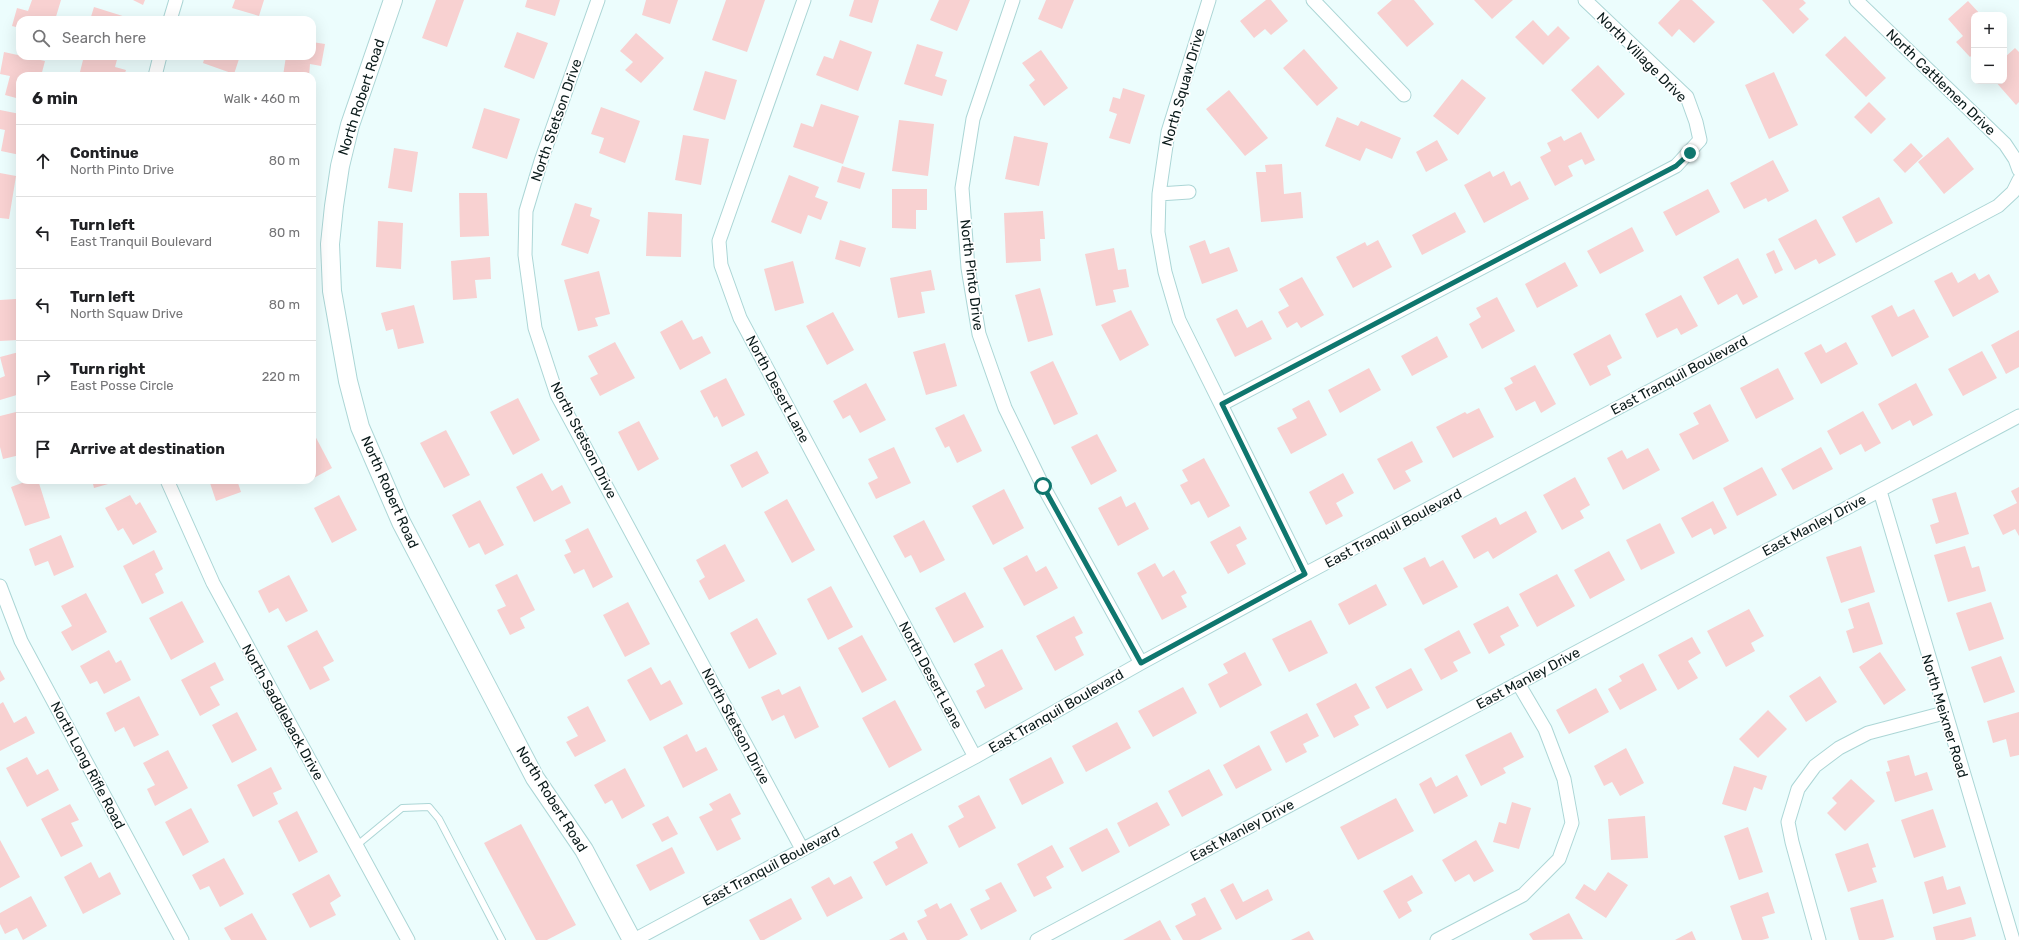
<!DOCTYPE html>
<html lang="en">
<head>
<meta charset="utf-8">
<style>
	body { margin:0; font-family:Rubik,sans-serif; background:#f6f6f6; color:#202124 }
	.controls { position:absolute; right:12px; top:12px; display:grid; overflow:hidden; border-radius:8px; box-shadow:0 4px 16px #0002 }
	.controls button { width:36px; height:36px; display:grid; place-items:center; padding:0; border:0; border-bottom:1px solid #e0e0e0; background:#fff; color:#202124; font:20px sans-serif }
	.stop { position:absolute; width:12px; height:12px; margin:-9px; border:3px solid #0f766e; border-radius:50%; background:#fff }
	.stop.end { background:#0f766e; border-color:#fff; box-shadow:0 1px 4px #0008 }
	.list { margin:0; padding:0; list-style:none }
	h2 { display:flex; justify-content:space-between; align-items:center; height:52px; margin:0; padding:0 16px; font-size:17px }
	h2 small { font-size:13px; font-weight:400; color:#757577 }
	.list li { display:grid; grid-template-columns:26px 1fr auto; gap:12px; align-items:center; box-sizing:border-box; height:72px; padding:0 16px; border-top:1px solid #e0e0e0 }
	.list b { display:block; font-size:15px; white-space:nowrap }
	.list p { margin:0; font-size:13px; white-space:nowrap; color:#757577 }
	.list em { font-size:13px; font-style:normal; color:#757577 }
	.icon { flex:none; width:22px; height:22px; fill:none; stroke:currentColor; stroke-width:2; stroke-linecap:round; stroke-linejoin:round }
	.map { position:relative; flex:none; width:2019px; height:940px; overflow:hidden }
	.search { position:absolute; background:#fff; box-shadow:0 4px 16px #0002; left:16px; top:16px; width:300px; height:44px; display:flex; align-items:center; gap:10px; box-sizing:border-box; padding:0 14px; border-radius:12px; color:#757577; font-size:15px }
	.panel { position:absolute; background:#fff; box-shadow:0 4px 16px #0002; left:16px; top:72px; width:300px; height:412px; border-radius:12px }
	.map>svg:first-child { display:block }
	.building { fill:#f8d1d1 }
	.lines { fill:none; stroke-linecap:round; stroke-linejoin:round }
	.service-casing { stroke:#acd6d6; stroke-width:8 }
	.minor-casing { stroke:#acd6d6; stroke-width:15 }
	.secondary-casing { stroke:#acd6d6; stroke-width:20 }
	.service { stroke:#fff; stroke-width:6 }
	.minor { stroke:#fff; stroke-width:13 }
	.secondary { stroke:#fff; stroke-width:18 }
	.route { stroke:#0f766e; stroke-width:5 }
	.labels { text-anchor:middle; stroke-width:3.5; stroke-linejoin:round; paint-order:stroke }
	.street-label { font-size:14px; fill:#0b1b1b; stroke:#fff }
</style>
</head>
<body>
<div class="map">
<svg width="2019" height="940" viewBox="0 0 2019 940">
	<rect width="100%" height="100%" fill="#ecfdfd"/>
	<path class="building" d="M32,0H61L55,20H20V28L12,26L17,8L28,11Z
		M133,0H145L143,5Z
		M235,0H264L259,16L232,8Z
		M436,0H464L447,47L422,38Z
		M527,0H560L555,16L525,7Z
		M646,0H678L670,24L642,15Z
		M726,0H765L747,52L712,40Z
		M854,0H879L872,23L849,16Z
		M939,0H970L957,31L930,20Z
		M1046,0H1074L1062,29L1038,19Z
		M1266,0H1271L1288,21L1271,35L1265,29L1254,38L1240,21Z
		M1392,0H1414L1434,24L1407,47L1377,13Z
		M1474,0H1513L1492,19Z
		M1680,0H1692L1715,22L1694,43L1679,29L1672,37L1658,23Z
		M1762,0H1803L1806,3L1799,9L1809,19L1793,34Z
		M1968,1L1981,15H1974V53L1970,57L1956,42L1963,36L1948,19Z
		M94,7L129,18V20H90Z
		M1533,20L1548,36L1558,26L1570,38L1543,65L1515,37Z
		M517,32L548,43L534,79L504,67Z
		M636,33L664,58L641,83L625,70L633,62L620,51Z
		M1845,36L1886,78L1866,97L1825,55Z
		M840,40L872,52L858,91L816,75L824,56L833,59Z
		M312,42L325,44L321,66L310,64L309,76H283L286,56H312Z
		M917,44L943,52L935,76L947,80L942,96L904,84Z
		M2015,48L2019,52V102L2016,105L1995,81H2004V58Z
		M1304,49L1338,88L1317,106L1283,68Z
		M1041,50L1068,88L1044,106L1029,85L1035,80L1022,63Z
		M4,52L45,61L41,76H20V99L5,95L10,76L0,74Z
		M84,56H118L115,67L126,70L124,76H79Z
		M205,56H240L234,74L203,63Z
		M1598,65L1625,94L1598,119L1571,90Z
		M705,71L737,80L725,120L693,110Z
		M1774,72L1798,125L1769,139L1745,85Z
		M1462,79L1486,98L1458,135L1433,116Z
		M1123,88L1145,95L1130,144L1109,138L1117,114L1109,111L1113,97L1120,99Z
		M1229,90L1268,138L1245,156L1206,109Z
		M1869,102L1886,119L1871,134L1854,117Z
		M821,104L859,116L843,164L793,147L801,123L813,127Z
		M601,107L640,121L625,163L599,153L604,138L591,134Z
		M484,108L520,119L507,159L472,148Z
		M0,110L20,114V155L1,151L5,130L0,129Z
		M1337,117L1358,126L1361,121L1401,138L1392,159L1366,148L1360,161L1325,146Z
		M899,120L934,124L928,176L892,171Z
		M1581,132L1595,160L1585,165L1582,159L1568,166L1573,176L1555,186L1540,157L1551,151L1547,143L1561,136L1564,141Z
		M683,135L709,139L701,185L675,180Z
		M1014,136L1048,143L1039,186L1005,179Z
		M1948,137L1974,169L1944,194L1918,162Z
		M1437,140L1448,160L1426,172L1416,152Z
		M1911,143L1923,156L1905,173L1893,160Z
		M394,148L418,152L412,192L388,188Z
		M1773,160L1789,191L1768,202L1766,198L1744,209L1730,183Z
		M1282,164L1284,194L1301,192L1303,218L1261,222L1256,172H1266L1265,165Z
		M842,166L865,173L860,189L837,182Z
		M1490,171L1493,177L1504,171L1511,186L1520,181L1529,199L1484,223L1464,185Z
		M0,173L16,176L9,219L0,218Z
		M789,175L819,187L815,197L828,202L821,220L808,215L801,234L771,222Z
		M892,189H927V210H916V229L892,228Z
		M1708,189L1720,212L1676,236L1663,212Z
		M459,193H487L489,236L460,237Z
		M1879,197L1893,223L1856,243L1842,217Z
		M575,203L592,208L590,216L600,220L588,254L561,245Z
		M1043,211L1045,239H1040L1041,261L1006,263L1004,213Z
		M648,212L682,214L681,257L646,256Z
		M1455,212L1466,232L1422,255L1412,235Z
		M1816,219L1836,255L1819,264L1816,259L1795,270L1778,239Z
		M378,221L403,223L401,269L376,267Z
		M1632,227L1644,251L1600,274L1587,251Z
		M840,240L866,248L860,267L835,259Z
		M1205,240L1210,254L1229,247L1238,271L1202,284L1189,246Z
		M1378,240L1392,267L1353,288L1336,257L1365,242L1367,246Z
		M1114,248L1118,270L1126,269L1129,287L1113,290L1116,302L1096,306L1085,254Z
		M1774,250L1783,270L1775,274L1766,254Z
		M490,257L491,279L475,280L477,298L453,300L451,261Z
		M1738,258L1758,297L1743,305L1737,294L1718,305L1703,277Z
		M793,261L804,303L775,311L764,269Z
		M1565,262L1578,286L1537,308L1525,284Z
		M931,270L935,290L921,292L925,313L898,318L890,278Z
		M599,271L610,314L595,318L598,326L578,331L564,280Z
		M1952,272L1958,283L1975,273L1979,280L1989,274L1999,292L1953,317L1934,281Z
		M1302,277L1324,315L1301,328L1297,322L1287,328L1278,312L1289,306L1279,289Z
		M1040,288L1053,335L1028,342L1015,295Z
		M1681,295L1698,326L1681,335L1677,328L1657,338L1645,314Z
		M1497,297L1515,331L1482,349L1469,324L1481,317L1476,308Z
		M16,299L18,340L0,341V300Z
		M414,305L424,343L398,349L393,329L386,331L381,313Z
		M1892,305L1898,317L1914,309L1929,337L1892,357L1871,316Z
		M1237,309L1247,328L1262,320L1272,339L1235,357L1216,319Z
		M1131,310L1149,345L1120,361L1101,325Z
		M833,312L854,350L827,365L806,326Z
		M682,320L693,340L702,336L711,353L680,370L660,332Z
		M2019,330V367L2006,374L1991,345Z
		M1610,334L1622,358L1607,366L1611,375L1590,386L1573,354Z
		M1437,336L1448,357L1412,376L1401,356Z
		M615,342L635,378L600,396L590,378L598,374L588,356Z
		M1846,342L1858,364L1821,384L1804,353L1821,344L1826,353Z
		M945,343L957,386L926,395L913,352Z
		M1982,351L1997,378L1963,396L1948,369Z
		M19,352L20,394L0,400V378L5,376L0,357Z
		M1053,361L1078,414L1054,425L1030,372Z
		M1535,365L1556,404L1541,413L1535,401L1516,411L1504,388L1513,383L1510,378Z
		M1369,368L1381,390L1340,413L1328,390Z
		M1778,368L1794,399L1756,419L1740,388Z
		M726,378L745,415L722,427L717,416L714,418L700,391Z
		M866,383L886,420L860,433L850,415L843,419L833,401Z
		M1916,383L1933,415L1913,426L1910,420L1892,430L1878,404Z
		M518,398L540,440L513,455L490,412Z
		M1309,400L1327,435L1291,454L1277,428L1297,418L1292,409Z
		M1710,404L1729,441L1693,460L1679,434L1699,424L1693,413Z
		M1479,408L1494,437L1453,458L1436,427L1465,412L1467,414Z
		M20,411V455L3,459L0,447V416Z
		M1863,411L1881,443L1865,452L1861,444L1840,455L1827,431Z
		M964,414L982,451L957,463L949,446L945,448L935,428Z
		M639,421L659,459L638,471L618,432Z
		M446,430L470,475L444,488L420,443Z
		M313,432L332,468L312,479V433Z
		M1097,434L1117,471L1091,485L1071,447Z
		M1412,441L1423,462L1405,471L1411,481L1394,490L1377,459Z
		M894,447L911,483L876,499L868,483L878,478L868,459Z
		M1821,447L1833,469L1793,490L1781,469Z
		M1648,448L1660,470L1623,490L1607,458L1622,450L1627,459Z
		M757,451L769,473L742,488L730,465Z
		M1204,458L1230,506L1208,518L1199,501L1191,505L1180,485L1188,481L1182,470Z
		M1762,467L1777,495L1737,516L1723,488Z
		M542,473L552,491L562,485L571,503L534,522L516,487Z
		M1343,473L1354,493L1336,503L1343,516L1326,525L1309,492Z
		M1575,477L1590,505L1580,511L1584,518L1562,530L1543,495Z
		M30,480H38L50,518L25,526L11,487Z
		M92,480H122L94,488Z
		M209,480H237L241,492L216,501Z
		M2019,487V536L2015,529L2003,535L1993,515L2017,503L2011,491Z
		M1004,489L1024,528L993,545L972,506Z
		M1956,492L1969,534L1936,544L1930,525L1939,522L1932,499Z
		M130,495L136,505L140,502L157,532L133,545L123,528L118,531L105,508Z
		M339,495L357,530L332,543L314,508Z
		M1121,496L1126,507L1135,502L1149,529L1118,546L1098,508Z
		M787,499L815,550L792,563L764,512Z
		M480,500L504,545L485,555L479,543L469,548L452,515Z
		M1713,501L1727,528L1714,535L1711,528L1692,538L1681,518Z
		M1526,511L1537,532L1493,559L1488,551L1474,559L1461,536L1496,517L1500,525Z
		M924,520L945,560L920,573L911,555L905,558L893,536Z
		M1660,523L1675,553L1641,570L1626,540Z
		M1240,526L1247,539L1236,545L1246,564L1228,574L1210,542Z
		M588,528L613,577L593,588L584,569L574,574L564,555L571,552L565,540Z
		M61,535L74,567L54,576L48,561L35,566L29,549Z
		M725,544L745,581L709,600L699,581L705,577L696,560Z
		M1861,546L1875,592L1841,603L1826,557Z
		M1965,546L1972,568L1979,566L1986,591L1948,602L1934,555Z
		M154,550L163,569L155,574L164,593L142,604L123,566Z
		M1609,551L1625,580L1590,599L1574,570Z
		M1027,555L1036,572L1046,566L1058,588L1024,606L1003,568Z
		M1425,557L1430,567L1443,560L1458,587L1423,605L1403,568Z
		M1155,563L1163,577L1174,570L1187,593L1181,596L1187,607L1162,620L1137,573Z
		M517,574L535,610L520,618L525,628L510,635L497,610L506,606L495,585Z
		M1557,574L1575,606L1537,627L1519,594Z
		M289,575L308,611L286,622L278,608L269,613L258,591Z
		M1376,584L1387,605L1349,625L1338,604Z
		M831,586L853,627L828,640L807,599Z
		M965,592L984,627L954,643L935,608Z
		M86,593L107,632L72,651L61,632L72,626L61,606Z
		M182,601L204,642L171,660L149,618Z
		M628,602L650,644L625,657L603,615Z
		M1869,602L1883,644L1853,653L1846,631L1854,628L1848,609Z
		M1991,602L2004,639L1969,651L1956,613Z
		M1508,606L1519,626L1500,636L1505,645L1489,654L1473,624Z
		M1749,609L1764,636L1751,643L1755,651L1726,667L1707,631Z
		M1074,616L1083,633L1075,637L1084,655L1055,671L1036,636Z
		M757,618L777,654L749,669L730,633Z
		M1311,620L1328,653L1289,672L1272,639Z
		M317,630L334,661L323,667L330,680L310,690L287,646Z
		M1459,630L1471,653L1453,662L1458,671L1441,680L1424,649Z
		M862,635L887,680L862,693L838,648Z
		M1692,637L1701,653L1688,661L1698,678L1678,690L1658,655Z
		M1002,649L1023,689L985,709L976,691L985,686L974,664Z
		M109,650L116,663L121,660L131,680L104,694L97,681L90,684L80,666Z
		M1245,652L1262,685L1220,708L1208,684L1228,673L1223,664Z
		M1880,652L1906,690L1884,705L1859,667Z
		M2001,656L2015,692L1984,703L1971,667Z
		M215,662L224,680L210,687L220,705L200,716L181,680Z
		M1643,663L1657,690L1620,710L1608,689L1622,681L1619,676Z
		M651,667L661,685L670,680L683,704L650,721L627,680Z
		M1411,668L1423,690L1387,709L1375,687Z
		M0,670L5,679L0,682Z
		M1820,676L1837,702L1806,722L1789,696Z
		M1356,683L1370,708L1354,716L1359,725L1334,738L1316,704Z
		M800,686L819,727L795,739L784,715L772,721L761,697L779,689L782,695Z
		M1183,687L1197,713L1153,737L1138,711Z
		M1596,688L1609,712L1569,734L1556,710Z
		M139,696L159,735L134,747L124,727L115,732L106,713Z
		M895,700L922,750L889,768L862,718Z
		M3,702L14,723L26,716L35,733L0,751V704Z
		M588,706L606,741L575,757L566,742L578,736L567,717Z
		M1768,710L1787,729L1758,758L1739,739Z
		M237,712L257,750L232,763L212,725Z
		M2019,712V755L2010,757L2006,739L1993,743L1987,721Z
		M1307,713L1319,736L1303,744L1307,752L1286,763L1270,732Z
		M1117,722L1131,748L1086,772L1072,746Z
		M1511,732L1524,757L1503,768L1506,773L1481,786L1465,755Z
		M687,734L696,752L706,747L718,770L683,788L663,747Z
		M1259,745L1272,770L1236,789L1223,765Z
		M1626,748L1644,783L1620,796L1612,782L1604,786L1594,766Z
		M168,750L188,788L155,806L147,789L155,785L143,763Z
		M1909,755L1915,776L1927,772L1933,790L1895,802L1886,772L1890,771L1887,761Z
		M27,757L37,775L48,769L59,790L27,807L6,768Z
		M1051,757L1064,783L1022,805L1009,779Z
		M1734,766L1767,776L1762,790L1754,787L1746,811L1722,804Z
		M271,767L282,789L273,793L278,804L253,817L237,785Z
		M625,768L645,806L622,819L612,800L605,804L594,785Z
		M1209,769L1223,795L1182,817L1168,791Z
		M1457,775L1468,796L1434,814L1419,784L1431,777L1436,787Z
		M1851,779L1875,801L1845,831L1827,813L1837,803L1832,798Z
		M730,793L741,814L731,819L741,839L717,851L699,817L713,810L709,804Z
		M979,795L996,828L959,848L948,826L964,817L958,806Z
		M1396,798L1414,831L1358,860L1340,827Z
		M1157,802L1170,825L1129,847L1117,823Z
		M1512,802L1531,808L1519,849L1493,842L1499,822L1506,824Z
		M70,804L79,820L71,823L83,846L61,857L41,819Z
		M191,808L209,842L183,856L165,822Z
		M1933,809L1946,847L1914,858L1901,820Z
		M297,811L318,852L299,862L278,821Z
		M668,816L678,834L662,842L652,824Z
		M1645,816L1648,858L1611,860L1608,819Z
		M521,824L576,925L547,940H536L484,843Z
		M1748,827L1763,872L1739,880L1724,836Z
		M1107,828L1120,852L1082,872L1069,848Z
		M912,833L928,863L886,886L873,862L898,848L895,842Z
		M0,840L20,877L0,888Z
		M1476,840L1494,871L1474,882L1469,874L1455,882L1442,860Z
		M1868,843L1876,867L1872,868L1877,882L1848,892L1835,854Z
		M1052,845L1064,867L1046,877L1052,888L1034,897L1017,864Z
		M672,847L685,873L650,891L636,865Z
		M224,858L244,894L220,907L209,886L200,890L192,875Z
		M91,862L99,878L110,872L121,894L83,914L64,877Z
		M1608,872L1628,885L1606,918L1575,898L1584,884L1595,891Z
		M329,874L341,896L330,903L336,915L310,928L292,894Z
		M1412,875L1423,893L1407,902L1412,911L1399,919L1383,891Z
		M851,876L863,898L827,917L811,887L829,877L834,885Z
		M1943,876L1947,890L1960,886L1966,904L1933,914L1924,882Z
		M1001,882L1017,911L981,930L970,909L990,899L985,890Z
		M1233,883L1243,902L1268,889L1273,900L1236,920L1220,890Z
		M1768,892L1775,913L1762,917L1769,938L1762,940H1742L1730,906Z
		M31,896L47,926L23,940L17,928L5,934L0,924V913Z
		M1205,897L1222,929L1200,940H1183L1175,926L1196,915L1191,904Z
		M791,898L802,919L764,940H760L749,920Z
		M1883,899L1894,937L1884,940H1859L1850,908Z
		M937,903L940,909L951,903L968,935L959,940H927L917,921L927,916L924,910Z
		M252,913L267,940H231L224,928Z
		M1569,913L1583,939L1533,940L1529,934Z
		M1971,917L1976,936L1963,940H1936L1933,927Z
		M1160,920L1171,940H1123Z
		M1309,931L1314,940H1291Z
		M1692,931L1696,940H1675Z
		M904,932L908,940H889Z"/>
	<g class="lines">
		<g class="service-casing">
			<path id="service" d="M356,846L402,808L429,807L439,819L502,940"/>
		</g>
		<g class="minor-casing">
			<path id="minor" d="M598,0L541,161L526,211L525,255L535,328L557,395L802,849
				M804,0L719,241L721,265L740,318L975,757
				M1013,0L973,119L962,188L968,268L979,334L1005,408L1043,486L1141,663
				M1209,0L1168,132L1159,194L1158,232L1165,272L1179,320L1305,574
				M1313,0L1404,95
				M1856,0L2005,144L2015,159L2019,170
				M170,20L176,0
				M155,76L160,56
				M1159,194L1189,192
				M1222,404L1676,166L1700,140L1696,122L1687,97L1585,0
				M167,480L213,583L408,940
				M1880,491L2013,940
				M0,586L21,641L182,940
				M634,940L975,757L1141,663L1305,574L1998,206L2013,192L2019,180
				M1037,940L2019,416
				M1437,940L1523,895L1559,859L1572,823L1564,779L1545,729L1518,683
				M1819,940L1792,842L1788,822L1798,789L1815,766L1839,748L1868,733L1944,713"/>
		</g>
		<g class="secondary-casing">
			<path id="secondary" d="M393,0L350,125L340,166L334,206L330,244L332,291L348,381L360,427L401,522L535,778L584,850L632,940"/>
		</g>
		<use href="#service" class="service"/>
		<use href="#minor" class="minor"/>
		<use href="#secondary" class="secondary"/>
	</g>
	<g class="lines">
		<path class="route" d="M1043,486L1141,663L1305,574L1222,404L1676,166L1690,153"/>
	</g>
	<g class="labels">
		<g class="street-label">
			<text transform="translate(1642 57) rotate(45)" y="5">North Village Drive</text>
			<text transform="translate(1941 82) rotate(44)" y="5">North Cattlemen Drive</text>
			<text transform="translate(1183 87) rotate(-74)" y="5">North Squaw Drive</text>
			<text transform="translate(361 97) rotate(-72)" y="5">North Robert Road</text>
			<text transform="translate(556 120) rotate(-71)" y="5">North Stetson Drive</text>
			<text transform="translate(972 275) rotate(83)" y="5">North Pinto Drive</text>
			<text transform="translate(1679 375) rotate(-28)" y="5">East Tranquil Boulevard</text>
			<text transform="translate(778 389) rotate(62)" y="5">North Desert Lane</text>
			<text transform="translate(584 440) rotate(63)" y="5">North Stetson Drive</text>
			<text transform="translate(390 492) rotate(66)" y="5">North Robert Road</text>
			<text transform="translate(1814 525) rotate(-28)" y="5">East Manley Drive</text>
			<text transform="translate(1393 528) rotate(-28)" y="5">East Tranquil Boulevard</text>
			<text transform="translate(931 675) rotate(62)" y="5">North Desert Lane</text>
			<text transform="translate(1528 678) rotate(-28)" y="5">East Manley Drive</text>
			<text transform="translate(1056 711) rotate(-30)" y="5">East Tranquil Boulevard</text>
			<text transform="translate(283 712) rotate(61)" y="5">North Saddleback Drive</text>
			<text transform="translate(1945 716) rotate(73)" y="5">North Meixner Road</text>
			<text transform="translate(736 726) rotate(62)" y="5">North Stetson Drive</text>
			<text transform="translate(88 765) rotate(62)" y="5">North Long Rifle Road</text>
			<text transform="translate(552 799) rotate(58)" y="5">North Robert Road</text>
			<text transform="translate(1242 830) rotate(-28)" y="5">East Manley Drive</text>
			<text transform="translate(771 866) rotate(-28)" y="5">East Tranquil Boulevard</text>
		</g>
	</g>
</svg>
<div class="controls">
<button>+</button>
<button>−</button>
</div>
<div class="stop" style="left:1043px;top:486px"></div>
<div class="stop end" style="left:1690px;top:153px"></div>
<div class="search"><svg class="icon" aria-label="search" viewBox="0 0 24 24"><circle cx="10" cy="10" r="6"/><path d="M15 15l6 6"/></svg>Search here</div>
<section class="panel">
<h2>6 min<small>Walk · 460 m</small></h2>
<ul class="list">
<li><svg class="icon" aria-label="ahead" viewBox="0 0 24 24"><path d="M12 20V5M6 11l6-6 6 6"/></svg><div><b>Continue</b><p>North Pinto Drive</p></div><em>80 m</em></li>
<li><svg class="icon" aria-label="left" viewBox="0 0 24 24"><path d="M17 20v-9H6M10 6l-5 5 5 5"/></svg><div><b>Turn left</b><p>East Tranquil Boulevard</p></div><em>80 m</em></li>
<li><svg class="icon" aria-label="left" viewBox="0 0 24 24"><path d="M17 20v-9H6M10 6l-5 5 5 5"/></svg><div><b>Turn left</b><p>North Squaw Drive</p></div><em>80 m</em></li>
<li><svg class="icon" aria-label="right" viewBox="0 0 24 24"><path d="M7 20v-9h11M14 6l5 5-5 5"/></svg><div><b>Turn right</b><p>East Posse Circle</p></div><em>220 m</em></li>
<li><svg class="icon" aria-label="arrive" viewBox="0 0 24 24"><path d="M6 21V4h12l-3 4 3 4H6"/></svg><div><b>Arrive at destination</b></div></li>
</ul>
</section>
</div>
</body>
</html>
